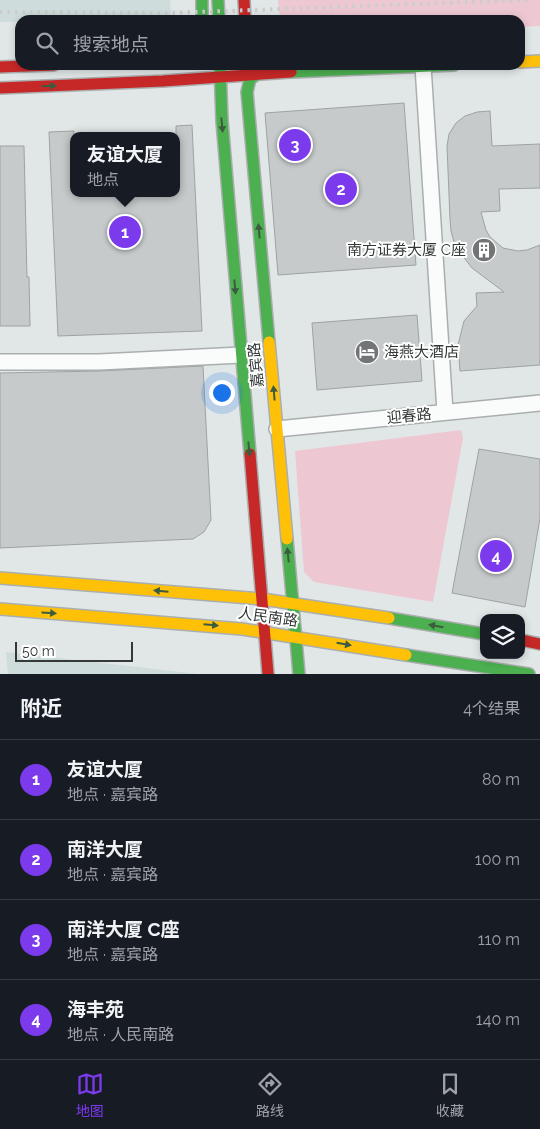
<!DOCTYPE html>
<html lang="zh">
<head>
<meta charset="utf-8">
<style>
	body { margin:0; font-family:Raleway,"Noto Sans SC",sans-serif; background:#20242c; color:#f1f3f6 }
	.controls { position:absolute; right:15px; bottom:15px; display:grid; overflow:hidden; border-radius:10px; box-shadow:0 2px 8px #0003 }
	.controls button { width:45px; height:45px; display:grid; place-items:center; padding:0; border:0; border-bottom:1px solid #363941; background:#171b24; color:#f1f3f6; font:25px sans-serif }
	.scale { position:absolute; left:15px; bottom:12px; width:118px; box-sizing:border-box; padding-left:5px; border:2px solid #343838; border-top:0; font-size:14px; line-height:18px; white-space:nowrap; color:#343838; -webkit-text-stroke:4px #fff; paint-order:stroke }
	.you { position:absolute; left:221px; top:392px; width:18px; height:18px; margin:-12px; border:4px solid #fff; border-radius:50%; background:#1a73e8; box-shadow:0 0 0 8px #1a73e833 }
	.badge { display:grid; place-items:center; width:32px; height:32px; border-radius:50%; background:#7c3aed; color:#fff; font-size:16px; font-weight:700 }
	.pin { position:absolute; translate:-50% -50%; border:2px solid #fff; box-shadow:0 1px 5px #0006 }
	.popup { position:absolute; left:70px; top:132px; width:110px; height:65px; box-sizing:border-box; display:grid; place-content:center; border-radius:10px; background:#171b24; filter:drop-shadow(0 1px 4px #0005); font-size:16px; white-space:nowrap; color:#9ea1a6 }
	.popup b { font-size:19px; color:#f1f3f6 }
	.popup::after { content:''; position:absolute; left:50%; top:100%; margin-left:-10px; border:10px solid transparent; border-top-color:#171b24 }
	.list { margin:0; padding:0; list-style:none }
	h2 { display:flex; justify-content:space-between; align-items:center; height:65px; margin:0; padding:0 20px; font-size:21px }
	h2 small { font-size:16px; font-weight:400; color:#9ea1a6 }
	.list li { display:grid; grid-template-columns:32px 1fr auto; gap:15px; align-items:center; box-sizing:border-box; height:80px; padding:0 20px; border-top:1px solid #363941 }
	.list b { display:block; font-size:19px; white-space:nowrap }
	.list p { margin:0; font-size:16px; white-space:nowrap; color:#9ea1a6 }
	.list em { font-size:16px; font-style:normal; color:#9ea1a6 }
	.icon { flex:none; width:28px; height:28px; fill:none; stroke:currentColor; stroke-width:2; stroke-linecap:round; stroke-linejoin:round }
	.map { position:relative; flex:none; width:540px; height:674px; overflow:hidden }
	.search { position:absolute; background:#171b24; box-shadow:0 2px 8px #0003; left:15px; right:15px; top:15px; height:55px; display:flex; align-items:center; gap:12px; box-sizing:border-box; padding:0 18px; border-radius:15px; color:#9ea1a6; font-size:19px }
	.sheet { height:385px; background:#171b24 }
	nav { display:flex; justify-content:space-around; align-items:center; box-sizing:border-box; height:70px; border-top:1px solid #363941; background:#171b24; font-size:14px; color:#9ea1a6 }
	nav a { display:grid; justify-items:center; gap:2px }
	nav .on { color:#7c3aed }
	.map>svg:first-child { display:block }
	.built { fill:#cedcdb }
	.green { fill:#edc8d2 }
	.building { fill:#c6caca; stroke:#9da2a2 }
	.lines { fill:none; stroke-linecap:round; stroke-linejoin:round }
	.street-casing { stroke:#aaaeae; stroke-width:18 }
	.fast-casing { stroke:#aaaeae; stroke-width:14 }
	.slow-casing { stroke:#aaaeae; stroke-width:14 }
	.jam-casing { stroke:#aaaeae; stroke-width:14 }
	.street { stroke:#fafbfb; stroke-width:15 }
	.fast { stroke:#4caf50; stroke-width:11 }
	.slow { stroke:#ffc107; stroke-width:11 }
	.jam { stroke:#c62828; stroke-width:11 }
	.rail { stroke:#cbcdcd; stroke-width:4; stroke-dasharray:2.5 5; stroke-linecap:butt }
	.oneway { fill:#3b5c3f }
	.labels { text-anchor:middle; stroke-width:4; stroke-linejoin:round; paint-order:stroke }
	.poi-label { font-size:15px; fill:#343838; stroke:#fff; text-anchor:end }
	.street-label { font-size:15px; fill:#343838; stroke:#fff }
</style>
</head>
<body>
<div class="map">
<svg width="540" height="674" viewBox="0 0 540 674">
	<rect width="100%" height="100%" fill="#e1e7e7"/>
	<path class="built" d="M0,0H170L171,18L20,20V22H0Z
		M6,652L198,674H8Z"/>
	<path class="green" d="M278,0H540V26L520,27V20H280Z
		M461,430L463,438L433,602L314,582L304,572L295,451Z"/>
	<path class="building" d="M404,103L416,265L278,275L265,113Z
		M490,111L492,146L540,144V188L499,189L500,211L481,212L486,230L490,237L503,248L518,251L527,250L540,245V365L460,371L458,345L464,321L477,306L476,293L504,292L472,268L455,246L451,231L450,219L447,146L449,134L456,123L465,116L477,112Z
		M192,125L202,331L58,336L49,132L74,131V193H176V126Z
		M0,146H24L27,277H29L30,326H0Z
		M417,315L422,381L317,390L312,323Z
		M203,366L211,520L204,532L193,539L0,548V373L99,371Z
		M479,449L540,459V518L525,607L452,593Z"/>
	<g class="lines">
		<g class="street-casing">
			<path id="street" d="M423,66L445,412
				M0,362H99L241,355
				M277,429L540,403"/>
		</g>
		<g class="fast-casing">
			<path id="fast" d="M202,0V20
				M218,0L219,20
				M220,65L222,121L250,454
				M291,72L454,65
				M259,73L250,79L247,92L269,342
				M287,539L299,674
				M389,618L484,634
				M406,655L529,674"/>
		</g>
		<g class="slow-casing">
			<path id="slow" d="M520,62L540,61
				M269,342L287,539
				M0,578L262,599L389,618
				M0,609L242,629L406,655"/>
		</g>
		<g class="jam-casing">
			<path id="jam" d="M244,0L245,20
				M0,67L54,65
				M0,88L163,81L291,72
				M250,454L268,674
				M521,640L540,644"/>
		</g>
		<use href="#street" class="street"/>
		<use href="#fast" class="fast"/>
		<use href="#slow" class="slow"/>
		<use href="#jam" class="jam"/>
		<path class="rail" d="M0,12L170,13L528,0"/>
	</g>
	<defs><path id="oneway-solid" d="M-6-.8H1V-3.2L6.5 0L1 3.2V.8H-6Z" transform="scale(1.25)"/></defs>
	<g class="oneway">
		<use href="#oneway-solid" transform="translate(49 86) rotate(-2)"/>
		<use href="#oneway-solid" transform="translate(222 125) rotate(85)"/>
		<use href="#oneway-solid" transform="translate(259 231) rotate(-95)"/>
		<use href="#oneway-solid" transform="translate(235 287) rotate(85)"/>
		<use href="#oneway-solid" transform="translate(274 393) rotate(-95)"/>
		<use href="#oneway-solid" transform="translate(249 449) rotate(85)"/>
		<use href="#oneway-solid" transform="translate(288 555) rotate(-96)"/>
		<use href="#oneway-solid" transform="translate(161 591) rotate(-175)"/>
		<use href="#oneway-solid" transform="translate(49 613) rotate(4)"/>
		<use href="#oneway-solid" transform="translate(211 625) rotate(5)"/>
		<use href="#oneway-solid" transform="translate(436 626) rotate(-170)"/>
		<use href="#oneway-solid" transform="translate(344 644) rotate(10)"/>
	</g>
	<defs>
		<g id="building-disc" transform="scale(1.25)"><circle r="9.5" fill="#717575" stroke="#fff"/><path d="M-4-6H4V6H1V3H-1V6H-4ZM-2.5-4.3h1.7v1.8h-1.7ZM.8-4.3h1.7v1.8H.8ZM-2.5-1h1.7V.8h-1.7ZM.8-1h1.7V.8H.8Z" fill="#fff"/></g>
		<g id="hotel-disc" transform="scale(1.25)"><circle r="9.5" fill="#717575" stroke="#fff"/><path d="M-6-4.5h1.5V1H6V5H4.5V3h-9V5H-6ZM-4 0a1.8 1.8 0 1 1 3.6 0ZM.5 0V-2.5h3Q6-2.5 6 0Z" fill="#fff"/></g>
	</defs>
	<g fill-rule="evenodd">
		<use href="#building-disc" x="484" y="250"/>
		<use href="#hotel-disc" x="367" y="352"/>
	</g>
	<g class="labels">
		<g class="poi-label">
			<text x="466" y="255">南方证券大厦 C座</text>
			<text x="384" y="357" text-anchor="start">海燕大酒店</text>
		</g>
		<g class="street-label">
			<text transform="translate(256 365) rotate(-95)" y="5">嘉宾路</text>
			<text transform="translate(409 416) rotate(-6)" y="5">迎春路</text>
			<text transform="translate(268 617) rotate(8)" y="5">人民南路</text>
		</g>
	</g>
</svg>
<div class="controls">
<button><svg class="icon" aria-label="layers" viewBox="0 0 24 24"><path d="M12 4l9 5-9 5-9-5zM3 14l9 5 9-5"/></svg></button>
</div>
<div class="scale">50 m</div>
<div class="you"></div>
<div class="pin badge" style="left:125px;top:232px">1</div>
<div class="popup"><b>友谊大厦</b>地点</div>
<div class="pin badge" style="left:341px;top:189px">2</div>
<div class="pin badge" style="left:295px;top:145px">3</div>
<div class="pin badge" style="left:496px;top:556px">4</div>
<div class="search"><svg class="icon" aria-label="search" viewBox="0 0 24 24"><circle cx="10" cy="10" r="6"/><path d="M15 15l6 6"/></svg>搜索地点</div>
</div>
<section class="sheet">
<h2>附近<small>4个结果</small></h2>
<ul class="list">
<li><span class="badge">1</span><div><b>友谊大厦</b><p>地点 · 嘉宾路</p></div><em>80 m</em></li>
<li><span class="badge">2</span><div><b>南洋大厦</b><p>地点 · 嘉宾路</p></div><em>100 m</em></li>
<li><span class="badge">3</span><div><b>南洋大厦 C座</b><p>地点 · 嘉宾路</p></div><em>110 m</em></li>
<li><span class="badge">4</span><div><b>海丰苑</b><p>地点 · 人民南路</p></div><em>140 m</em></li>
</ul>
</section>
<nav>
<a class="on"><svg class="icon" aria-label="map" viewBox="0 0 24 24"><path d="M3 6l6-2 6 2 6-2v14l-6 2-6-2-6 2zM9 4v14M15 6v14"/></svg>地图</a>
<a><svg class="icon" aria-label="directions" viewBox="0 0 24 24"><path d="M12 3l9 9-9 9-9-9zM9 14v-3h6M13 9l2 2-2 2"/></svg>路线</a>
<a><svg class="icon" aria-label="saved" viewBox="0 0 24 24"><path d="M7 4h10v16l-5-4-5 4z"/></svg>收藏</a>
</nav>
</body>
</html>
